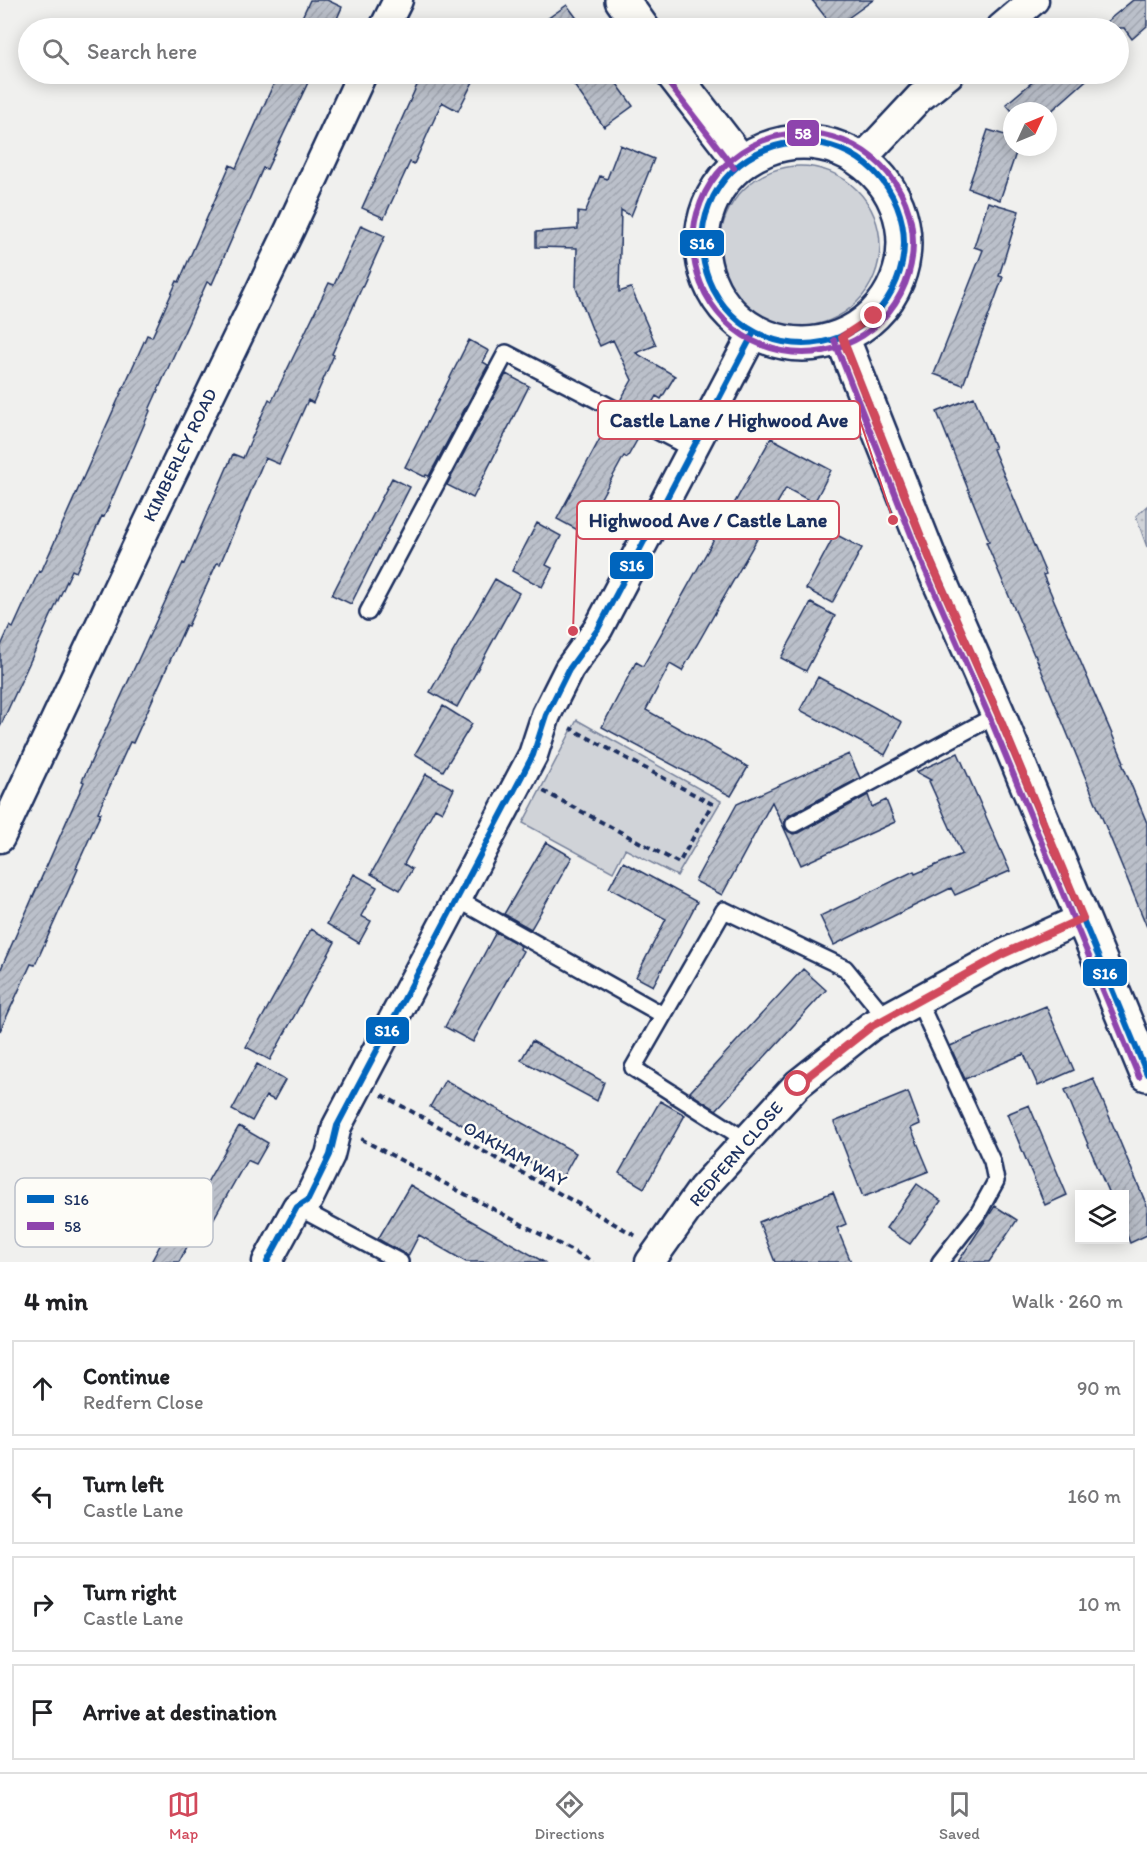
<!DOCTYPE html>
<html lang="en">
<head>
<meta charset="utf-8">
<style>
	body { margin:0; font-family:Itim,sans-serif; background:#f2f2f2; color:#202124 }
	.controls { position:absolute; right:18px; bottom:18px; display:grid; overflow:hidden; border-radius:0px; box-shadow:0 3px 15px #0003 }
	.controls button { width:54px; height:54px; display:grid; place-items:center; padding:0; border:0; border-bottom:2px solid #e0e0e0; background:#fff; color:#202124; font:30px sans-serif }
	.compass { position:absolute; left:1003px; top:102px; width:54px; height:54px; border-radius:50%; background:#fff; box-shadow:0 3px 15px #0003; rotate:46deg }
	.stop { position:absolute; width:18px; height:18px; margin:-14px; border:4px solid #d1495b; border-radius:50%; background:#fff }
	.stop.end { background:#d1495b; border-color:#fff; box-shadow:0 2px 6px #0008 }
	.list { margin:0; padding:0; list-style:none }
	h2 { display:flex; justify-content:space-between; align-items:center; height:78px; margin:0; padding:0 24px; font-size:26px }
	h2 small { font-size:20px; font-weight:400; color:#757577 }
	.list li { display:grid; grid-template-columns:39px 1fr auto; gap:18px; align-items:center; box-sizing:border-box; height:96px; margin:0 12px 12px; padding:0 12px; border:2px solid #e0e0e0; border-radius:0px }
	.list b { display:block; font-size:22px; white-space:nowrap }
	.list p { margin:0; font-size:20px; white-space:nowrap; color:#757577 }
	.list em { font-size:20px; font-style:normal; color:#757577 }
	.icon { flex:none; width:33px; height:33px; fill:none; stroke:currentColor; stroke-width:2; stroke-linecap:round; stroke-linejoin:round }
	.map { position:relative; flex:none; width:1147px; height:1262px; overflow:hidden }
	.search { position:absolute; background:#fff; box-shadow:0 3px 15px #0003; left:18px; right:18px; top:18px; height:66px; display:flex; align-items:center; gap:15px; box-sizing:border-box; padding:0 21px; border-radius:33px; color:#757577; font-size:22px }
	.sheet { height:510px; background:#fff }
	nav { display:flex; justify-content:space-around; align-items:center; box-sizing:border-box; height:84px; border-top:2px solid #e0e0e0; background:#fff; font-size:16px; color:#757577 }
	nav a { display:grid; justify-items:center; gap:3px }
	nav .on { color:#d1495b }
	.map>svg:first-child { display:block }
	.green { fill:#d0d3d8; stroke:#76819b; stroke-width:1.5 }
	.garden { fill:url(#garden-dots); stroke:#76819b; stroke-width:1.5 }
	.building { fill:url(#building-hatch); stroke:#1b2f5e; stroke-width:1.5 }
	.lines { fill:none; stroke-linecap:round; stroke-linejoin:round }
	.lane-casing { stroke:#1b2f5e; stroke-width:20 }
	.street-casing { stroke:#1b2f5e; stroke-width:33 }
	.secondary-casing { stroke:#1b2f5e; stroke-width:38 }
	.path { stroke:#1b2f5e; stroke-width:4; stroke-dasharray:6 4.5; stroke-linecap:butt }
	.lane { stroke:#fdfcf7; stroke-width:15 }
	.street { stroke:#fdfcf7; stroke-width:28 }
	.secondary { stroke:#fdfcf7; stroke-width:33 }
	.bus-1-casing { stroke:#fdfcf7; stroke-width:10 }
	.bus-2-casing { stroke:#fdfcf7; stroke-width:10 }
	.bus-1 { stroke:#0065bd; stroke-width:6 }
	.bus-2 { stroke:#8e44ad; stroke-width:6 }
	.route { stroke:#d1495b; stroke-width:8 }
	.labels { text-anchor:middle; stroke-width:5; stroke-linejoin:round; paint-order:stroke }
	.street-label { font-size:18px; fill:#1b2f5e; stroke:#fdfcf7 }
	.key { fill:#fdfcf7; stroke:#b9bec9; stroke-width:1.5 }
	.key-label { font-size:16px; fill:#1b2f5e }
	.leader { fill:none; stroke:#d1495b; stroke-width:2 }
	.callout-dot { fill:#d1495b; stroke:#fdfcf7; stroke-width:2 }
	.callout { fill:#fdfcf7; stroke:#d1495b; stroke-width:2 }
	.callout-label { font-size:20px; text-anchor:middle; font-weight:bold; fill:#1b2f5e }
	.line-badge { stroke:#fdfcf7; stroke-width:2 }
	.badge-label { font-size:16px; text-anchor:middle; font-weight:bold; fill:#fff }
</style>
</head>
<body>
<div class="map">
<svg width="1147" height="1262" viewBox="0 0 1147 1262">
	<defs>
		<pattern id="garden-dots" width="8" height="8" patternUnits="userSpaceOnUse" patternTransform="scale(1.5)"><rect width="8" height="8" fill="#d0d3d8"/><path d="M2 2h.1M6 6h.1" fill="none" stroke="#b2b5bc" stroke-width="1.8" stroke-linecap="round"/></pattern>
		<pattern id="building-hatch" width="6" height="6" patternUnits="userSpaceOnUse" patternTransform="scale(1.5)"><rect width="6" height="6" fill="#bbc0ca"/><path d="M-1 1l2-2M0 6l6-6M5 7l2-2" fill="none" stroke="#a0a5b0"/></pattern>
	</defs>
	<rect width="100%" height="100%" fill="#f0f0ee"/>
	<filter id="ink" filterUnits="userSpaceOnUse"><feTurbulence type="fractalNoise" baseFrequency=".0167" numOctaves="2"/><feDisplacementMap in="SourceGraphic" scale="12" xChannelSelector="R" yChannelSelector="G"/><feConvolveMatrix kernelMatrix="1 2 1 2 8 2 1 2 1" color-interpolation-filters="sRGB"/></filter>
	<g filter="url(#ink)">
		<path class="green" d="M720 246a80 80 0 1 1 160 0a80 80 0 1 1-160 0Z
			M577,720L721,801L677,876L625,849L613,872L523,823Z"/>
		<path class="garden" d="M1147,506V547L1136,516Z"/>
		<path class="building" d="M310,0H327L342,7L333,28H297Z
			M812,0H873L834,28Z
			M1133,0H1147V26L1132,39L1124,28H1099Z
			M567,5L584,28H534Z
			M278,74H312L267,169L263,168L212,284L207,282L149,410L150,411L104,517L102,516L76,572L72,570L0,727V648L10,626L13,628L39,571L41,572L147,335L152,337L177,281L179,282L230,165L236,168Z
			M422,74H477L458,111L442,102L414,164L410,162L384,218L362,208Z
			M566,74H579L584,76L582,74H610L633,106L604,127Z
			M1042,74H1093L1048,114V111H1012L1006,104Z
			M988,130L1012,137V147H1018L1000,200L968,188Z
			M620,145L654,159L631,216L621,210L619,292L631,288L656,345L636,353L675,376L661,399L656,396L646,414L620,401L632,380L613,340L600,346L594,334L576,288L577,248L536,247V232L578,229V212L585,213L600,176L607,179Z
			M988,202L1019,211L999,276L1003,277L963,385L934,374L983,250L974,247Z
			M361,225L385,236L332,354L334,355L313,403L308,400L279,464L265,458L220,564L217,563L188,626L186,625L133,743L130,742L98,812L101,813L76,868L78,869L35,965L31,964L0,1031V971L84,782L82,781L183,563L185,564L233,454L243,458L269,399L272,401L329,283L334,285Z
			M469,340L489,351L483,362L488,365L429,476L426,475L425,477L405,467Z
			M506,374L529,386L473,498L447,485Z
			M974,397L995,448L993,449L1046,574L1043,575L1124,762L1122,763L1147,823V927L1035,655H1034L986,542L989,541L937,412Z
			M611,418L641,433L627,458L624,456L596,507L601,510L587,535L557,519Z
			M771,438L831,470L814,503L786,488L682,671L670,664L646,710L748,767L731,796L602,727L636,662L643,666Z
			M392,478L410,487L351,604L332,595Z
			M537,523L561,536L546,565L552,568L542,587L512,571Z
			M835,534L862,548L832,603L806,589Z
			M495,579L519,593L457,707L430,692Z
			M811,603L835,616L806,671L781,658Z
			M818,677L902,722L885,755L800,710Z
			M443,706L472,724L443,771L415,754Z
			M958,753L1010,871L955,895L951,888L834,945L820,916L914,871L915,874L962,854L929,781L931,780L916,772Z
			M849,754L860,778L789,815L784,823L786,829L793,834L799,833L868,795L872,807L886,800L895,822L801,865L772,802L722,895L695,881L737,804Z
			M426,774L454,789L442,812L435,808L404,864L412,869L400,890L371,874Z
			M546,842L572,857L531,929L504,914Z
			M623,862L697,902L653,986L636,977L666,919L609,888Z
			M354,874L377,887L361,916L371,921L359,943L327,924Z
			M311,929L335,942L270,1060L246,1047Z
			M496,932L521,946L520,949L523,951L473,1042L445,1027Z
			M803,969L826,990L716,1110L693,1095L690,1092Z
			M1046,1006L1074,1070L1038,1086L1024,1054L965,1079L950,1046Z
			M532,1041L604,1082L597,1101L521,1060Z
			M257,1064L285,1080L274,1100L266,1096L252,1121L232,1110Z
			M1093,1078L1147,1206V1235L1130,1243L1125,1230V1194H1109L1065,1090Z
			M445,1080L576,1153L561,1180L430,1107Z
			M908,1092L920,1124L911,1128L929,1171L863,1197L834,1122Z
			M660,1101L685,1115L644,1188L619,1173Z
			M1029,1105L1067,1195L1045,1205L1007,1114Z
			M239,1126L268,1143L256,1164L247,1160L205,1234L184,1223Z
			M917,1184L941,1201L910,1244L886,1228Z
			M410,1185L468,1219L544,1262H466L419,1235L408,1256L378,1239Z
			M833,1192L846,1224L837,1228L851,1262H775L759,1222Z
			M995,1206L1017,1220L989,1262H958Z
			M169,1229L190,1241L179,1262H151Z"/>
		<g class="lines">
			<g class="lane-casing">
				<path id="lane" d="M368,612L506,353L692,449
					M794,824L998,714
					M457,899L663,1015
					M918,1000L992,1161L996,1181L979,1212L940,1262
					M746,1140L633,1068L724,910L845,968L886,1018
					M297,1207L400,1262"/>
			</g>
			<g class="street-casing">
				<path id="street" d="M384,28L398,0
					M1001,28L1034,0
					M861,160L919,98L949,74
					M0,838L149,521L290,229L362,74
					M267,1262L297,1207L308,1200L330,1155L337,1126L533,755L546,715L569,669L598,629L754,332
					M650,1262L702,1189L798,1084L871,1026L1003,954L1083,918"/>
			</g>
			<g class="secondary-casing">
				<path id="secondary" d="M622,0L642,28
					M673,74L741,162
					M702 243a101 101 0 1 1 202 0a101 101 0 1 1-202 0Z
					M842,337L931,562L998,714L1147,1074"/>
			</g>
			<path class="path" d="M543,791L679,863L712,804L570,728
				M382,1095L638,1237
				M361,1139L593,1262"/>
			<use href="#lane" class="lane"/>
			<use href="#street" class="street"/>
			<use href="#secondary" class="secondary"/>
			<g class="bus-1-casing">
				<path id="bus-1" d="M702 243a101 101 0 1 1 202 0a101 101 0 1 1-202 0Z
					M842,337L931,562L998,714L1147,1074
					M267,1262L297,1207L308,1200L330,1155L337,1126L533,755L546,715L569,669L598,629L754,332"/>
			</g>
			<g class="bus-2-casing">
				<path id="bus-2" d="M666,80L734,168
					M693 243a110 110 0 1 1 220 0a110 110 0 1 1-220 0Z
					M834,340L923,565L990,718L1139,1077"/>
			</g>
			<use href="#bus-1" class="bus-1"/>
			<use href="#bus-2" class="bus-2"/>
		</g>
	</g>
	<g class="lines" filter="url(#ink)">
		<path class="route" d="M798,1084L872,1026L1003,954L1083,918L998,714L931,562L842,337L874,316"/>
	</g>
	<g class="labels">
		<g class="street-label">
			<text transform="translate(180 455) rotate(-64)" y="6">KIMBERLEY ROAD</text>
			<text transform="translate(515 1154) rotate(29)" y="6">OAKHAM WAY</text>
			<text transform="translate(736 1154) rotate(-49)" y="6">REDFERN CLOSE</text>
		</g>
	</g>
	<rect x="15" y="1178" width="198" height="69" rx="9" class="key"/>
	<rect x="27" y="1195" width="27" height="8" fill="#0065bd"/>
	<rect x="27" y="1222" width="27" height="8" fill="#8e44ad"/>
	<g class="key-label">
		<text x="64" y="1205">S16</text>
		<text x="64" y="1232">58</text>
	</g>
	<path class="leader" d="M893 520L860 420M573 631L577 520"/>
	<g class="callout-dot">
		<circle cx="893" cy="520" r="6"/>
		<circle cx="573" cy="631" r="6"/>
	</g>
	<g class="callout">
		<rect x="598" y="401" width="262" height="38" rx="6"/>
		<rect x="577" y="501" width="262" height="38" rx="6"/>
	</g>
	<g class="callout-label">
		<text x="729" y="427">Castle Lane / Highwood Ave</text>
		<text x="708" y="527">Highwood Ave / Castle Lane</text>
	</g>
	<g class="line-badge">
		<rect x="786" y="119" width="34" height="28" rx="6" fill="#8e44ad"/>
		<rect x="679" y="229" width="46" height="28" rx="6" fill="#0065bd"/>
		<rect x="609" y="551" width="45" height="29" rx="6" fill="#0065bd"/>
		<rect x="1082" y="958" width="46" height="29" rx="6" fill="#0065bd"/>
		<rect x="365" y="1016" width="45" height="29" rx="6" fill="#0065bd"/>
	</g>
	<g class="badge-label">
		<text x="803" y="139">58</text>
		<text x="702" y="249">S16</text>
		<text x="632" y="571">S16</text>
		<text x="1105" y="979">S16</text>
		<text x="387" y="1036">S16</text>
	</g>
</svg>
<div class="controls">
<button><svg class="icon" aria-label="layers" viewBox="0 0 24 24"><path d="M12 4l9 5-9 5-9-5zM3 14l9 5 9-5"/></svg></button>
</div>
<svg class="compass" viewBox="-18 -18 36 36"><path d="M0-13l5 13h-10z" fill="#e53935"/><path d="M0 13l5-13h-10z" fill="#757577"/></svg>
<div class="stop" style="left:798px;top:1084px"></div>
<div class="stop end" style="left:874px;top:316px"></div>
<div class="search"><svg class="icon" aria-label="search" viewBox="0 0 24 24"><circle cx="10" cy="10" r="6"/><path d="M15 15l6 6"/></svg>Search here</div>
</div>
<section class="sheet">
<h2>4 min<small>Walk · 260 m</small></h2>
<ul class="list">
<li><svg class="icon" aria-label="ahead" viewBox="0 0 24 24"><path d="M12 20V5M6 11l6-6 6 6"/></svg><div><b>Continue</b><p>Redfern Close</p></div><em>90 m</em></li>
<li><svg class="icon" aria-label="left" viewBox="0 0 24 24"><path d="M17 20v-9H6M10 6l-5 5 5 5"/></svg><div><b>Turn left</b><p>Castle Lane</p></div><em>160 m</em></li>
<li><svg class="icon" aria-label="right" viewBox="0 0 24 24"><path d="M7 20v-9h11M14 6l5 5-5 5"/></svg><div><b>Turn right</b><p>Castle Lane</p></div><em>10 m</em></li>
<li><svg class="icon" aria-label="arrive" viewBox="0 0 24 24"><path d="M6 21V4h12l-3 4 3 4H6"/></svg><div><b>Arrive at destination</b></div></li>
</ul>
</section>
<nav>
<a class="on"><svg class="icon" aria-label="map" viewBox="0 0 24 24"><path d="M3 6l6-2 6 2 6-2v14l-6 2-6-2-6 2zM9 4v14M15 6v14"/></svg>Map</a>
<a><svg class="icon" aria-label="directions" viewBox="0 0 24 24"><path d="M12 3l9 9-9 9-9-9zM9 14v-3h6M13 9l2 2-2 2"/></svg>Directions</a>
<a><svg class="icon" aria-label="saved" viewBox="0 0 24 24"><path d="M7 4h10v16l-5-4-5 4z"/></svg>Saved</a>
</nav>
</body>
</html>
